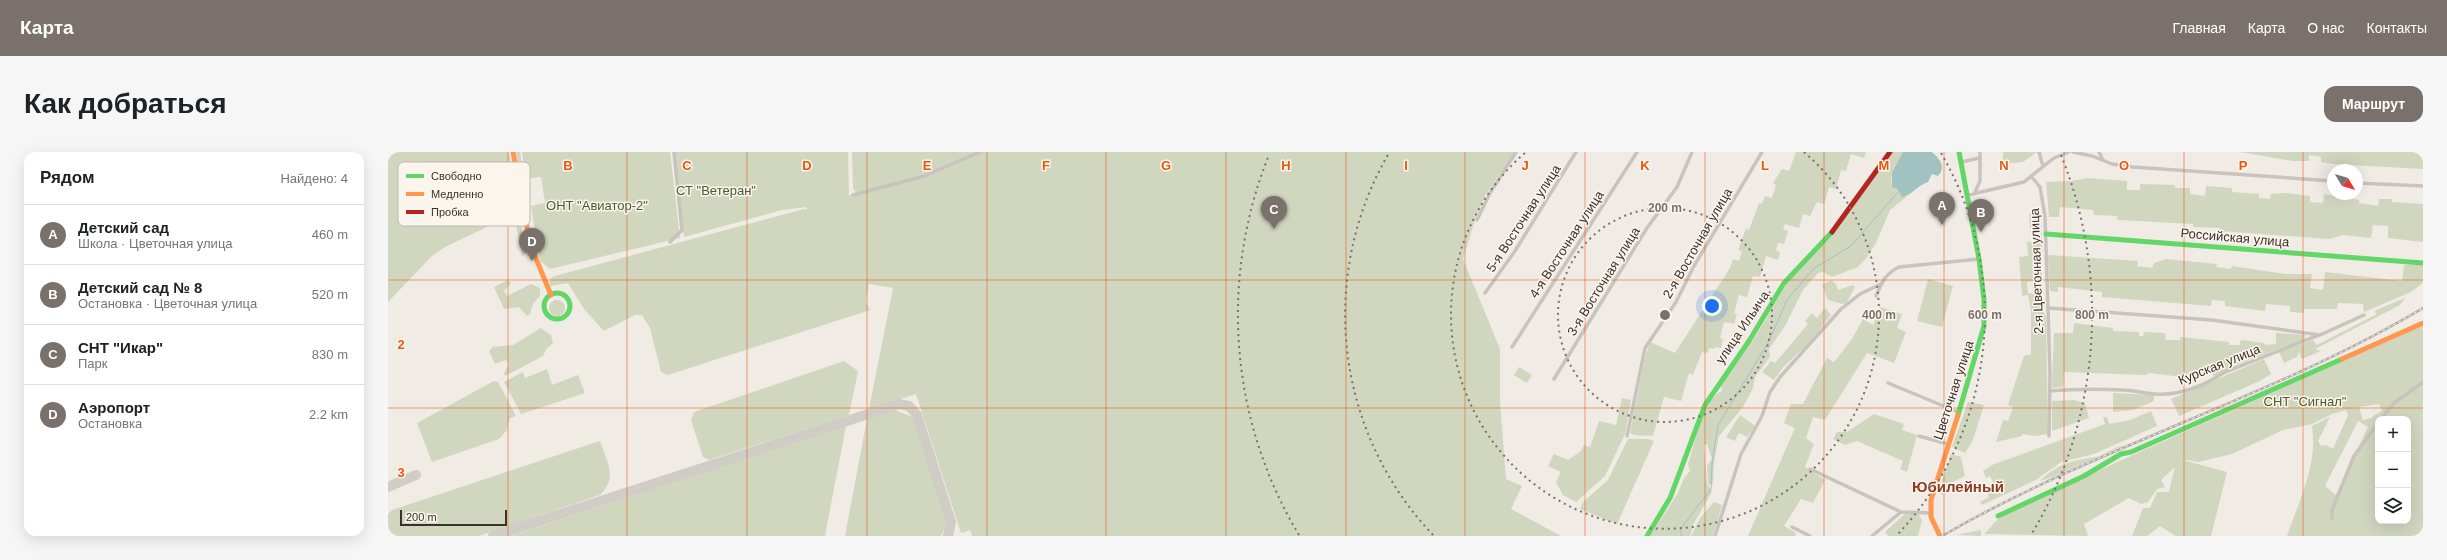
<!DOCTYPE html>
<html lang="ru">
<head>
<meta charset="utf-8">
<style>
	body { margin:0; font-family:Arial,sans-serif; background:#f6f6f6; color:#202124 }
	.controls { position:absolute; right:12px; bottom:12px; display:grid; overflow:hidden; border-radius:8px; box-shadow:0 4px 16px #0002 }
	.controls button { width:36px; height:36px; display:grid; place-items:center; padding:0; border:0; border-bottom:1px solid #e0e0e0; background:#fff; color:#202124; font:20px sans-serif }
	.compass { position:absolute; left:1939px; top:12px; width:36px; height:36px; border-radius:50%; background:#fff; box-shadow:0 4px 16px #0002; rotate:128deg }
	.scale { position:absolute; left:12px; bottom:10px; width:107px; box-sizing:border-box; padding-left:4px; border:2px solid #3b302b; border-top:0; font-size:11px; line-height:14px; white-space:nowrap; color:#3b302b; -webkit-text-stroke:3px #fbf5ee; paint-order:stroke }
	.you { position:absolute; left:1324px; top:154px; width:14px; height:14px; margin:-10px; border:3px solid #fff; border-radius:50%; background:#1a73e8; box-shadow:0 0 0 6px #1a73e833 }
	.badge { display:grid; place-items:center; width:26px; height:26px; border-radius:50%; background:#7a716c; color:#fff; font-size:13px; font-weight:700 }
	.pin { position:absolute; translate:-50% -33px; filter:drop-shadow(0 1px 2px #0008) }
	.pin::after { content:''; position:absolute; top:21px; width:14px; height:12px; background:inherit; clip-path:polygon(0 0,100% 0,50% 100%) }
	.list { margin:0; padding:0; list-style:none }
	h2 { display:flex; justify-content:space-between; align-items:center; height:52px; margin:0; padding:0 16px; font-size:17px }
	h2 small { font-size:13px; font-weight:400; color:#757577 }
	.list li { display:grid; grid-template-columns:26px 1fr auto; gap:12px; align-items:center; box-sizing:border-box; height:60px; padding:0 16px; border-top:1px solid #e0e0e0 }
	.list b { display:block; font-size:15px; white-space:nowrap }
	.list p { margin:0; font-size:13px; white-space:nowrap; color:#757577 }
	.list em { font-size:13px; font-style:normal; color:#757577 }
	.icon { flex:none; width:22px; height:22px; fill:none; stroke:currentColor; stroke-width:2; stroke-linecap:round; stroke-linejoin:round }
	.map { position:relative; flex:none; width:2035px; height:384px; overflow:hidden; border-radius:12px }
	header { display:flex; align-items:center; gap:24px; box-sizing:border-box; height:56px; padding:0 20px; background:#7a716c; color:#fff }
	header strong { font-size:19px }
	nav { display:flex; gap:22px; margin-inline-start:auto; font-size:14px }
	.intro { display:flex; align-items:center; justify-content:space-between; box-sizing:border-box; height:96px; padding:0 24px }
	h1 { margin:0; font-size:28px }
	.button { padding:10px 18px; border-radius:12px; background:#7a716c; color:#fff; font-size:14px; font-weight:700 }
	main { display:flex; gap:24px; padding:0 24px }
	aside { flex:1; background:#fff; border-radius:12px; box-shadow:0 4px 16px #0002 }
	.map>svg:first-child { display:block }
	.green { fill:#d1d6bf; fill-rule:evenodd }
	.water { fill:#a1c2c1 }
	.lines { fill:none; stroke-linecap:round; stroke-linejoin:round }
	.stream { stroke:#a1c2c1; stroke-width:1 }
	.taxiway { stroke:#d0ccc6; stroke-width:10 }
	.street { stroke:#c9c3be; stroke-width:3.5 }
	.fast { stroke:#63d668; stroke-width:5 }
	.slow { stroke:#ff974d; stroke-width:5 }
	.jam { stroke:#b3261e; stroke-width:5 }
	.rail-casing { stroke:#b1aca8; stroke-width:2.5 }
	.rail { stroke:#fbf5ee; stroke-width:1; stroke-dasharray:3; stroke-linecap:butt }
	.grid { fill:none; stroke:#e8590c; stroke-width:1; stroke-opacity:0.55 }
	.ring { fill:none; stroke:#7a716c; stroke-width:2; stroke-dasharray:2 4 }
	.labels { text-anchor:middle; stroke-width:3; stroke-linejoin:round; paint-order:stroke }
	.park-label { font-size:13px; fill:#4a5a2e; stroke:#fbf5ee }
	.street-label { font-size:13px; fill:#3b302b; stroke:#fbf5ee }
	.quarter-label { font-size:15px; font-weight:bold; fill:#8c3b22; stroke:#fbf5ee }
	.key { fill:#fbf5ee; stroke:#c1bab4; stroke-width:1 }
	.key-label { font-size:11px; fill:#3b302b }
	.grid-label { font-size:13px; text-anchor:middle; font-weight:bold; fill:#e8590c; stroke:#fbf5ee; stroke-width:3; stroke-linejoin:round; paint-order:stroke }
	.centre { fill:#7a716c; stroke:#fbf5ee; stroke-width:2 }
	.ring-label { font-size:12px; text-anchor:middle; font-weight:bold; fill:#7a716c; stroke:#fbf5ee; stroke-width:3; stroke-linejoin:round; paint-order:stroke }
</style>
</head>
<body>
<header>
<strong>Карта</strong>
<nav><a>Главная</a><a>Карта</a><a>О нас</a><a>Контакты</a></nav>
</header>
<div class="intro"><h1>Как добраться</h1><a class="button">Маршрут</a></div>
<main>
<aside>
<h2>Рядом<small>Найдено: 4</small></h2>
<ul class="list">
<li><span class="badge">A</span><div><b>Детский сад</b><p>Школа · Цветочная улица</p></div><em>460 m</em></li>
<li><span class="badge">B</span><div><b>Детский сад № 8</b><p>Остановка · Цветочная улица</p></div><em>520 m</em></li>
<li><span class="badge">C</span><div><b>СНТ &quot;Икар&quot;</b><p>Парк</p></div><em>830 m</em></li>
<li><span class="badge">D</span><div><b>Аэропорт</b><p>Остановка</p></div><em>2.2 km</em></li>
</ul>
</aside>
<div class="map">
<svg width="2035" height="384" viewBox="0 0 2035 384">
	<rect width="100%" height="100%" fill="#f0ebe5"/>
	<path class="green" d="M0,0H121L138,102L134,104L126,62L57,95L44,104L0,150Z
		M128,0H132L136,26L133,27Z
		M134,0H282L292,86L162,117L152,109L143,54L157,51L153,25L138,27Z
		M286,0H460L461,44L468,40L465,37L464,0H1130L1113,20L1098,42L1088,65L1075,107L1112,197V250L1118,327L1134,334L1123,357L1173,384H584L582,378L573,381L528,242L481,257L505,136L481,132L478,150L482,158L280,223L273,220L262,176L254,163H247L216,179L196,157L180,131L162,134V127L167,124L416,57L419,58L418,55L394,58L296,85Z
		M1408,0H1478L1476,6L1463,2L1458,19L1453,18L1448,37L1441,35L1436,52L1429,50L1422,64L1415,62L1411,76L1397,72L1395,77L1400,79L1396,92L1390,91L1388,98L1392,100L1390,108L1378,104L1372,125L1365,124L1359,145L1351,143L1346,161L1349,162L1346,172L1336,170L1332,186L1335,187L1333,196L1327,195L1326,197L1321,196L1320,201L1314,200L1305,223L1301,221L1293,249L1276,245L1265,284L1246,283L1242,281L1257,205L1262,190L1287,201L1342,116L1345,107L1351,109L1354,99L1350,98L1358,77L1361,78L1371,51L1374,52L1377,44L1384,46L1388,33L1385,31L1394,17L1401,19Z
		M1505,0H1515L1503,26L1504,35L1509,37L1514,45L1528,37L1502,58L1488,91L1479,105L1470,115L1444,125L1435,120L1430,121L1415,138L1397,174L1381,197L1382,205L1367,225L1365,236L1355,255L1331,284L1326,311L1325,331L1322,333L1320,331L1319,314L1324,307L1319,292L1316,293L1319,331L1324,340L1306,371L1302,384H1262L1290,341L1296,326L1302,319L1300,312C1306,295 1316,245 1334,239L1333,233L1366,187L1401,128L1443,85Z
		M1615,0H1649L1635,10L1615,12Z
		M1852,0H2035V17L1946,12L1933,10V5L1921,3V9H1905Z
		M1699,26L1739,29V38H1752V32L1787,33V36H1802V42L1817,44L1818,34L1844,36V40L1871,42V46L1882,47L1883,42L1897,41L1922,44V50L1935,51L1936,42L1971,48V51L1990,54L1991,47H2004V50L2035,52V90L2000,86V74L1985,73L1983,86L1955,83L1941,87L1832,79V76L1805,75V72L1730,68L1729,64L1706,63L1705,58L1672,55L1671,65H1661L1658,30L1684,29Z
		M1652,60L1654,89V128L1639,130L1640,141L1654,143V155L1658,166L1660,282L1647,284L1634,282V284L1608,290L1615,268L1620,269L1625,255L1620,253L1636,204L1643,202V159L1640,143L1634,144L1631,105L1640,104L1639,90L1653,89L1652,75L1642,76L1641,62Z
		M1660,103L1750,109L1749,114L1764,116L1766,111L1778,107L1829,112L1828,115L1843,117L1844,114L1897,122H1924L1922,136L1935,138L1937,120L2014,129L2016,113L2035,112V131L2023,140L1976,160L1975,152L1950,151L1949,157H1916V161L1902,160V154L1878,152L1877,159L1837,154V149L1824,148L1823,154L1714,145V140L1670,135V140L1662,139Z
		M1540,127L1565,134L1554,175L1529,169Z
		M120,128L123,131L116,139L119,144L143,132L152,136V144L145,152L142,162L139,164L131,155L116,157L106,135Z
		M1443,128L1448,132L1450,138L1465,133L1467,135L1459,150L1455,152L1440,148L1434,133Z
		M2017,146L2012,153L1927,197L1933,199L1914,207L1911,200L1909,205L1896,211L1891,200L1925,188L1929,193L1989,162L1986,159Z
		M161 156a8 8 0 1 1 16 0a8 8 0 1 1-16 0Z
		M1492,155L1514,162L1509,176L1518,180L1506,211L1479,201L1437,268L1425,265L1418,286L1426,292L1417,315L1437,328L1425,351L1413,347L1396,374L1408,381L1407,384H1360L1407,276L1396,271L1403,252H1415L1439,206L1446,210L1464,187L1475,167L1485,173Z
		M1437,156L1443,163L1420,192L1395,215L1386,228L1374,220L1383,209L1387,211L1420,172L1417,169L1424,161L1429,166Z
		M1686,171L1725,176V179L1751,180V184H1755L1756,180L1777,181L1778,188H1792V185L1841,190V193H1851L1853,188L1876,191L1877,193L1888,192V181L1917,183V187L1847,213L1826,225L1824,221L1813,224L1796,222L1795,225L1761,221L1758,223L1676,220L1675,235L1664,236L1666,181H1685Z
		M2035,173V384H1899C1911,349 1930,312 1924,274L1942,265L1930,289L1933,294L1938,293L1945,297L1960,263L1958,258L1944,262L1924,272L1895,278L1844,302L1810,310L1799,308L1788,314L1798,309L1839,320L1823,384H1788L1772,374L1759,384H1744L1755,356H1762L1769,340H1781L1787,315L1773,328L1777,335L1769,337L1760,350L1753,352L1741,346L1696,372L1700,384L1596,382L1612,365L1629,355ZM1991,252L1994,259L1985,264L1984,266L1975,268L1971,255ZM1990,267H2020V369H1990ZM1970,269L1980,275L1948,343L1937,334Z
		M153,176L163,183L165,191L159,196L155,204L117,224L116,221L121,212L118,208L107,212L101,199L105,195L125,193Z
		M1876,207L1883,222L1872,229L1791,264L1783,247Z
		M456,209L470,219L461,263L321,308L315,305L303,268L306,260Z
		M1131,215L1144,223L1139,231L1126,223Z
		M159,217L164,233L190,223L197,241L133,262L116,230L135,220L137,226Z
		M106,229L110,230L128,264L122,266L119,278L111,287L44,310L29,271Z
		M1725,241L1766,243V249L1745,258L1725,260Z
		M1234,246L1243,248L1237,282L1217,324L1188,350L1175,343L1168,330L1173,320L1160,314L1166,302L1180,308L1193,299L1196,293L1202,295L1211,269L1228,273Z
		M1685,248L1697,251L1701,266L1664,279V249Z
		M1580,250L1596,253L1585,288L1577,301L1564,295Z
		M507,258L527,266L559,362L557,376L553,384H457L479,267Z
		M1763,259L1769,274L1706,302L1673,310L1648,328L1594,353L1592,350L1601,345L1598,339L1607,333L1602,324L1598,326L1595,319L1604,313L1717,272L1715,265H1719L1721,272L1742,268Z
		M1486,262L1516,272L1514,278L1529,283L1519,320L1512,317L1515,309L1469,289L1457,293L1445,287L1449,280H1459Z
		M1352,263L1367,274L1359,285L1351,281L1347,289L1338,285Z
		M458,274L437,384H122Z
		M1240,287H1260L1266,289L1229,372L1192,357L1195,350L1220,328Z
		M212,289C219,311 230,325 212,343L91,384H0V362L4,358Z
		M1732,294H1735L1659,327L1651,329C1670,313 1680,309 1703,306C1712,305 1724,297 1732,294Z
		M1563,302L1573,305L1577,324L1561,332L1564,339L1555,343L1550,341Z
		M1326,350L1334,353L1325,384H1303L1312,366Z
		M1518,361L1530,362L1534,368L1530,384H1500L1497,380Z
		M1593,378V384L1568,383Z"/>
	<path class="water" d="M1515,0H1544C1551,6 1559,15 1550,24L1544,22L1540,30C1530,33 1525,42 1514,45L1509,37L1504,35V21Z"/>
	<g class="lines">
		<path class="stream" d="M1293,384V376L1323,337L1324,311L1330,273L1380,191L1399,148L1425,117L1463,94L1510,40"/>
		<path class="taxiway" d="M0,335L28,323
			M105,384L511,252L521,254L529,263L563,370L560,384"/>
		<path class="street" d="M1651,0L1655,14
			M1685,0L1704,4L1724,12L1745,15L1945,29
			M1711,0L1715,8
			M1574,10L1591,6
			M1643,24L1652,35L1657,64L1662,221L1661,284
			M1969,31L2035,34
			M1586,42L1592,29V0
			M465,43L536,24L592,0
			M1580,43L1636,30L1666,6L1681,0
			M1089,68L1102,41L1128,0
			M282,90L294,78L286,0
			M1097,141L1127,99L1188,0
			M1488,144C1494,130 1497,122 1511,115L1591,107
			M1660,156L1824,168L1932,183L1976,163
			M1124,195L1249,0
			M1166,227L1259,76L1289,35L1304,0
			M1500,231L1570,260
			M1662,239C1686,237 1710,237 1734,238C1745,238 1756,241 1767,242C1792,244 1817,233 1837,220L1931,183
			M1993,267L2006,251L2035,230
			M1239,284L1257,196L1288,150L1306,114L1374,0
			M1531,284L1560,292
			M1422,317L1513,360
			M1944,366V358L1966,304L1990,271
			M1404,375L1422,384
			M1327,384L1353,302L1374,264L1382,240L1392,225L1453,157L1472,142L1493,132
			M1484,384L1513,360L1542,361"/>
		<path class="fast" d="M1658,82L2035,111
			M156 154a13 13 0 1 1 26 0a13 13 0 1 1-26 0Z
			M1570,263L1596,174V148L1591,107L1571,0
			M1610,364L1696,324L1733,302L1743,300L1954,207
			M1259,384L1282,346L1317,253L1361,189L1396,131L1444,80"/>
		<path class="slow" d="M125,0L142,92L163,143
			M1954,207L2035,171
			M1552,384L1543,365V348L1570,263"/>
		<path class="jam" d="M1444,80L1502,0"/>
		<g class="rail-casing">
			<path id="rail" d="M1554,384C1707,295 1882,247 2035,156"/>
		</g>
		<use href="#rail" class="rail"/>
	</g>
	<path class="grid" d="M120,0V384M239,0V384M359,0V384M479,0V384M599,0V384M718,0V384M838,0V384M958,0V384M1077,0V384M1197,0V384M1317,0V384M1436,0V384M1556,0V384M1676,0V384M1796,0V384M1915,0V384M0,128H2035M0,256H2035"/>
	<g class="ring">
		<circle cx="1277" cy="163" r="107"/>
		<path d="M1416 0A214 214 0 1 1 1138 0"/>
		<path d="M1045 383A320 320 0 0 1 1001 1M1553 1A320 320 0 0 1 1509 383"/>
		<path d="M911 383A427 427 0 0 1 881 3M1673 3A427 427 0 0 1 1643 383"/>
	</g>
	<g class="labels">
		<g class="park-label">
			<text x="328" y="43">СТ "Ветеран"</text>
			<text x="209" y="58">ОНТ "Авиатор-2"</text>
			<text x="1917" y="254">СНТ "Сигнал"</text>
		</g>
		<g class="street-label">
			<text transform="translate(1135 66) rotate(-57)" y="5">5-я Восточная улица</text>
			<text transform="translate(1847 85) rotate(5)" y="5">Российская улица</text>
			<text transform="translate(1309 91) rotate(-60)" y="5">2-я Восточная улица</text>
			<text transform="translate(1178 92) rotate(-57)" y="5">4-я Восточная улица</text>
			<text transform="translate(1648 119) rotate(-92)" y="5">2-я Цветочная улица</text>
			<text transform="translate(1215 129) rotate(-58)" y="5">3-я Восточная улица</text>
			<text transform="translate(1354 175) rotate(-56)" y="5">улица Ильича</text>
			<text transform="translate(1831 212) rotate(-22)" y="5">Курская улица</text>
			<text transform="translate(1565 238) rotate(-72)" y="5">Цветочная улица</text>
		</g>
		<g class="quarter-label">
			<text x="1570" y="340">Юбилейный</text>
		</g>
	</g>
	<rect x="10" y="10" width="132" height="64" rx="6" class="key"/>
	<rect x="18" y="22" width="18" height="4" fill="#63d668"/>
	<rect x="18" y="40" width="18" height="4" fill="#ff974d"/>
	<rect x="18" y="58" width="18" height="4" fill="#b3261e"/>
	<g class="key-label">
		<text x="43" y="28">Свободно</text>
		<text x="43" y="46">Медленно</text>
		<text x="43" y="64">Пробка</text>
	</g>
	<g class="grid-label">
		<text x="180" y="18">B</text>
		<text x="299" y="18">C</text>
		<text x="419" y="18">D</text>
		<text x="539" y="18">E</text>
		<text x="658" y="18">F</text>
		<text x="778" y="18">G</text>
		<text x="898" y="18">H</text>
		<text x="1018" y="18">I</text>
		<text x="1137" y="18">J</text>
		<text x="1257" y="18">K</text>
		<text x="1377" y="18">L</text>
		<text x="1496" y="18">M</text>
		<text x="1616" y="18">N</text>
		<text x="1736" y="18">O</text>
		<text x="1855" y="18">P</text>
		<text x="13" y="197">2</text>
		<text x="13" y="325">3</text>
	</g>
	<circle cx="1277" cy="163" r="6" class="centre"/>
	<g class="ring-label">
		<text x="1277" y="60">200 m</text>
		<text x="1491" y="167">400 m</text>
		<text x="1597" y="167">600 m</text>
		<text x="1704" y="167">800 m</text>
	</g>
</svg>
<div class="controls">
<button>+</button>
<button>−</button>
<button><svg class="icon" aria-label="layers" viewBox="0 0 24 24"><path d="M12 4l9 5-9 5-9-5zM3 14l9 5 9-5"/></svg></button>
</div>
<svg class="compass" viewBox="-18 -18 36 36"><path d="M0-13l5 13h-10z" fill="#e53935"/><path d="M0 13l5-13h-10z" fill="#757577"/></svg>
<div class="scale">200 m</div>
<div class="you"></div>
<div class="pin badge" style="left:1554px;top:73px">A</div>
<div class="pin badge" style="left:1593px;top:80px">B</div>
<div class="pin badge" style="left:886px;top:77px">C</div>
<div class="pin badge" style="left:144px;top:109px">D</div>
</div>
</main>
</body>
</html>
